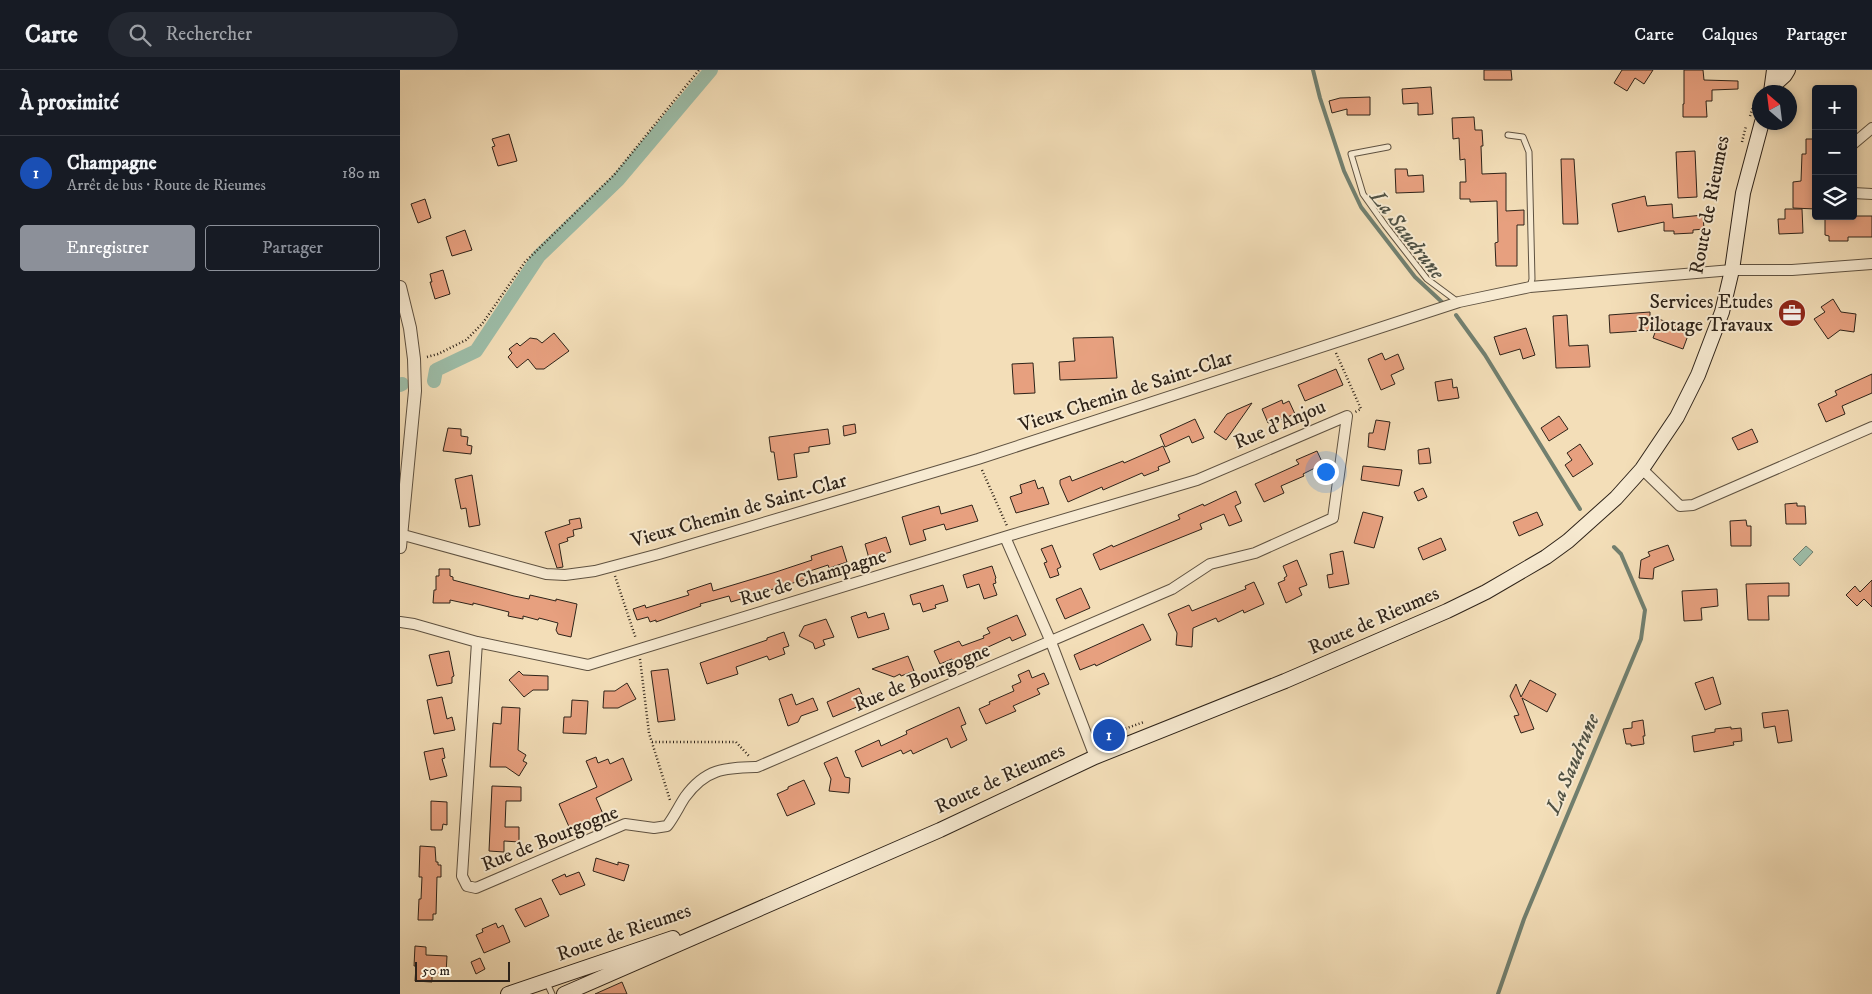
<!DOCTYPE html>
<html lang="fr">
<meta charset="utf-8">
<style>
:root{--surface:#171b24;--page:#242831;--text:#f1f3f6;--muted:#9ea1a6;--line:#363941;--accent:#8c9099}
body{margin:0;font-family:"IM FELL DW Pica",serif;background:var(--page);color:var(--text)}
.controls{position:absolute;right:15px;top:15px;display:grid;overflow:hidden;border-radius:5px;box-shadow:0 2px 8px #0003}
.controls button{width:45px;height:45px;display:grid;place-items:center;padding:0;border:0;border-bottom:1px solid var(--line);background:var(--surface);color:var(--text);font:25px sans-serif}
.compass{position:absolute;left:1352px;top:15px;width:45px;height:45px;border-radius:50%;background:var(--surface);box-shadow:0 2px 8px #0003;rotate:332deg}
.scale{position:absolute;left:15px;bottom:12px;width:95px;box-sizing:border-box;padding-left:5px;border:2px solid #2e2319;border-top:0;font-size:14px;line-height:18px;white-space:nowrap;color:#2e2319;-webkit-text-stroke:4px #f7ead1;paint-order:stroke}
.you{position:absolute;left:925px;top:401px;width:18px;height:18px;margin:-12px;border:4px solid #fff;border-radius:50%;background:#1a73e8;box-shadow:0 0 0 8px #1a73e833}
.badge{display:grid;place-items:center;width:32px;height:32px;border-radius:50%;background:var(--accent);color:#fff;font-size:16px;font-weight:700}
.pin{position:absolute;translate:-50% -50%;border:2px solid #fff;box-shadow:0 1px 5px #0006}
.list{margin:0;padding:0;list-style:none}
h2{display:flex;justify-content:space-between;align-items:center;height:65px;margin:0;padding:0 20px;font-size:21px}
h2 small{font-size:16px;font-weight:400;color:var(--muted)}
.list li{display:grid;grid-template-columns:32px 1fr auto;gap:15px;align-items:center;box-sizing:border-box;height:75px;padding:0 20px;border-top:1px solid var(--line)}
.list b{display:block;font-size:19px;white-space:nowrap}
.list p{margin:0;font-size:16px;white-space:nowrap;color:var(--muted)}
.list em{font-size:16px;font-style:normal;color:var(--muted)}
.actions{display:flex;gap:10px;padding:15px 20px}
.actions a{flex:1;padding:11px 0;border:1px solid var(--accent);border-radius:5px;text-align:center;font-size:18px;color:var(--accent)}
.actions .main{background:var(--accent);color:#fff}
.icon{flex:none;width:28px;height:28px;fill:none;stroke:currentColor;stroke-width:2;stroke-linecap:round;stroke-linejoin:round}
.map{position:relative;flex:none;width:1472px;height:924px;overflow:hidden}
header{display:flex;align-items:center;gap:30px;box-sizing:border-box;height:70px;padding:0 25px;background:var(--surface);border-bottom:1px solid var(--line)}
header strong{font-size:24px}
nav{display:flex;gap:28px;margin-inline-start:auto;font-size:18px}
.search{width:350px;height:45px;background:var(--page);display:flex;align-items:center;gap:12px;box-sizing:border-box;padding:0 18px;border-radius:28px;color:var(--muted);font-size:19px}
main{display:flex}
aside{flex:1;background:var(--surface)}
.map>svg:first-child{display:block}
.water{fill:#9dbda8;stroke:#717f6f}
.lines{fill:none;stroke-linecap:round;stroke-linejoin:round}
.stream{stroke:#717f6f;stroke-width:4}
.canal{stroke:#9dbda8;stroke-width:14}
.building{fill:#e7a07f;stroke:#2e2319}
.service-casing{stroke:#5f5241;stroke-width:7}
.minor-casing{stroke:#5f5241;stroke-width:12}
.tertiary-casing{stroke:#5f5241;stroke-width:14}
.secondary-casing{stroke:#2e2319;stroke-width:16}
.path{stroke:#2e2319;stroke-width:2.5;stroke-dasharray:1 2.5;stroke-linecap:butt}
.service{stroke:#f7ead1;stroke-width:5}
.minor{stroke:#f7ead1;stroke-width:10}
.tertiary{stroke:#f7ead1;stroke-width:12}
.secondary{stroke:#f7ead1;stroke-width:14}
.labels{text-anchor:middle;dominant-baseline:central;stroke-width:4;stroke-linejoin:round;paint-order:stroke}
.street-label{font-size:20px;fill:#2e2319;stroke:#f7ead1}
.poi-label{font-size:20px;fill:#2e2319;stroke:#f7ead1;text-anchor:end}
.water-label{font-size:21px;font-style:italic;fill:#4f5144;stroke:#f7ead1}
</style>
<header>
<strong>Carte</strong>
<div class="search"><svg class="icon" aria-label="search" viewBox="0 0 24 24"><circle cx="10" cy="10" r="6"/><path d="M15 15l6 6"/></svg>Rechercher</div>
<nav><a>Carte</a><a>Calques</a><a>Partager</a></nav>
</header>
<main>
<aside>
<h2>À proximité<small></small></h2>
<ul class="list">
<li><span class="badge" style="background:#1a4fb4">1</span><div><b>Champagne</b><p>Arrêt de bus · Route de Rieumes</p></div><em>180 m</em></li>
</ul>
<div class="actions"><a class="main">Enregistrer</a><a>Partager</a></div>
</aside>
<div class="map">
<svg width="1472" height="924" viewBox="0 0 1472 924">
<rect width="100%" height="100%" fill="#f3deb8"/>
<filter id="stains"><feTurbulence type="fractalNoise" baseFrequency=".004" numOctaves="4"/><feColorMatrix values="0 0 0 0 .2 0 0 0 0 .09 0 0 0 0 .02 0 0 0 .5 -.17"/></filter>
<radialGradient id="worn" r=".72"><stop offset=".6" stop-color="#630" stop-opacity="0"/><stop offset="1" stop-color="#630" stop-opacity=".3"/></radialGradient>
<path class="water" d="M1406 476 1413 482 1400 496 1393 489Z"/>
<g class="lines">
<path class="stream" d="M913 0 920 28 944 101 961 137 1015 207 1043 233
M1056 245 1085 285 1180 439
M1098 924 1124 849 1241 569 1245 540 1221 484 1214 477"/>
<path class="canal" d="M34 311 36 300 76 281 139 186 218 110 311 0
M0 315 2 314"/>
</g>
<path class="building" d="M1084 0H1111L1112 10H1084Z
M1222 0H1253L1244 14 1235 8 1227 21 1214 13Z
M1284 0H1303L1304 10 1338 11V19L1312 20V31H1306L1307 47H1283V34H1284Z
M1031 17 1033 44 1018 45V33L1003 34 1002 19Z
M970 27V45H947V39L932 43 929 31 940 28Z
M1074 47 1075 60H1082L1083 76H1081L1082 104 1106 103V141L1124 140V155H1117V196H1096L1095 173 1098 172 1097 131 1070 132V129H1060V112H1066L1065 89 1060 90 1059 68 1053 69 1052 48Z
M109 64 117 91 98 96 92 77 95 76 92 69Z
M1406 69H1416V139L1393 138V112L1401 111 1402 84H1406Z
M1295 81 1297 127 1278 128 1276 82Z
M1161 89H1174L1178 154H1163Z
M995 99H1007L1008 106 1023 105 1024 122 996 123Z
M1245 126 1247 136 1272 134 1273 148 1303 145 1304 159 1293 160V163L1274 164V161H1264V152L1218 162 1212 134Z
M25 129 31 148 18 153 11 134Z
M1385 139H1402L1403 163 1379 164 1378 149H1385Z
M1425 146H1472V167H1448V171H1429V166L1425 165Z
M65 160 72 180 52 186 46 167Z
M43 200 50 224 35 229 30 212H32L30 204Z
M1433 229 1441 242 1456 244 1454 262 1440 260 1428 269 1414 249 1425 242 1421 237Z
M1250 242V246L1290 260 1283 279 1253 268 1256 260 1210 263 1209 245Z
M1167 245 1169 276 1188 275 1190 297 1156 298 1153 246Z
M1126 258 1135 285 1123 289 1120 279 1100 285 1094 267Z
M154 263 169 281 144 299H136L128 289 117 298 108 287 112 283 109 279 117 273 120 276 130 268 137 269 142 273Z
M713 267 717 308 660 310 659 292 675 291 673 268Z
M982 283 985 290 998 284 1004 299 991 305 995 314 981 320 968 289Z
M633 293 635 323 614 324 612 294Z
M936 299 943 315 905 331 898 315Z
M1472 304V323L1442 336 1445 344 1426 352 1418 334 1437 325 1435 321Z
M1052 309 1053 318 1057 317 1059 328 1038 331 1035 312Z
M882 330 883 334 889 331 895 344 880 350 879 348 868 353 862 339Z
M852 333 826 370 814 362 827 344Z
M1159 346 1168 359 1149 371 1141 358Z
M795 349 804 368 792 373 789 366 765 377 760 365Z
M976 350 990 352 985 380 968 377 969 363H973Z
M455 354 456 363 444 366 443 356Z
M48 358 61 359V366L68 367 67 375 72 376 71 384 43 381Z
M428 359 430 374 409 377V382L394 384 397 407 378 410 374 382H371L369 367Z
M1352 359 1358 372 1338 380 1332 368Z
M1180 374 1193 394 1173 407 1165 395 1172 390 1167 383Z
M763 376 770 392 758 397 759 400 744 406 742 403 703 420 702 417 668 432 660 414V410L670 406 672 411 723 391 724 393Z
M1029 378 1031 393 1019 394 1018 380Z
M917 381 923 394 903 404 904 406 881 416 884 423 864 432 855 414 899 394 896 390Z
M963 396 1002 400 999 416 961 410Z
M72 405 80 455 69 457 66 438 61 439 55 409Z
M635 410 638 419 643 417 649 434 616 443 610 427 622 423 620 415Z
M1023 418 1027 427 1018 431 1014 422Z
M836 421 841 433 835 436 842 451 829 456 824 444 800 454 802 459 700 500 693 484 712 475 713 477 780 449 778 445 803 434 804 436Z
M1397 433V436H1405L1406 454H1386L1385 434Z
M572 435 578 451 546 460 544 454 523 460 526 470 510 475 502 447 539 436 541 444Z
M963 442 983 447 974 478 954 473Z
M1137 442 1143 455 1119 466 1113 452Z
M180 448 182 458 173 460 174 466 167 468 168 471 159 474 163 497 157 498 145 462 170 454 169 450Z
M1346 450 1347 456H1351V476H1331L1330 451Z
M486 467 491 482 484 484 485 487 470 492 465 474Z
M1041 468 1046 480 1023 490 1018 478Z
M652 475 661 497 657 499 659 505 650 508 644 493 647 492 641 479Z
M1268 475 1274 490 1254 498 1253 509 1239 508 1241 490 1250 486 1248 482Z
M442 476 447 492 429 498 428 495 404 503 406 509 331 532 329 526 300 534 301 536 256 552V550L250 552 248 547 237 550 233 539 245 535 246 538 289 525 287 521 311 513 313 521 376 502 412 490 411 486Z
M943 481 949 514 929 518 927 505 933 504 930 484Z
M897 490 907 515 899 518 902 525 886 533 878 513 885 510 884 508 887 506 883 496Z
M592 496 596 508 595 509 596 513 593 514 597 525 584 529 579 514 567 518 563 505Z
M39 499H50V506L53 507V510L114 526 129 529 130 525 156 531V529L177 534 171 567 158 564 156 560 158 553 139 548 138 550 123 546V549L108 546 109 542 73 533V535L50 530V533H33L34 520H36V506H39Z
M1472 510V537L1464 529 1457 536 1446 525 1455 516 1460 522Z
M854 512 864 534 844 543 843 540 818 552 816 548 793 558 792 577 776 575 777 563 768 544 789 535 792 541 846 519 845 516Z
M1389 513V526H1368L1369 550H1348L1346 514Z
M543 515 548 531 535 535 536 538 523 542 520 533 513 535 510 525Z
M681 518 690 538 665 549 656 529Z
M1317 519 1318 536 1301 538 1302 550 1284 551 1282 521Z
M466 542 468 548 484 543 489 559 458 568 451 547Z
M617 545 626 565 612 571 610 567 553 593 552 589 540 594 534 581 559 571 562 576 584 568 583 566 590 563 587 558Z
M426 549 434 567 423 570 425 575 415 579 413 573 399 566 404 556Z
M743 554 751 570 696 596 695 594 680 600 674 585Z
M384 562 389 576 383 578 385 584 369 590 367 586 336 597 338 604 307 614 300 593 367 570V568Z
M49 581 54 606 52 607V613L37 616 29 585Z
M508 586 514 601 501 606 500 604 494 607 472 599Z
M268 599 275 650 258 652 251 601Z
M629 600 632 608 644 603 649 614 637 619 640 624 613 636 616 641 586 654 579 639 590 634 589 632 614 621 612 616 621 612 618 605Z
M119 601 123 605 148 606V620H133L124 627 109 610Z
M1313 607 1321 634 1305 640 1295 613Z
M1130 610 1156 624 1147 642 1122 628 1134 659 1121 663 1114 646 1119 645 1110 626 1116 614 1121 627Z
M227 613 236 629 218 638H203L204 621H215Z
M459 618 466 633 433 647 427 632Z
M392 624 396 635 413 628 418 640 401 646 398 652 388 656 379 629Z
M42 627 47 649 52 647 55 660 34 664 27 630Z
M172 630 188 631 186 664 163 663 164 647H171Z
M102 637 120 638 118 680 126 685 123 691 127 693 119 706 106 697H90L93 653 101 654Z
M559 637 566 654 561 656 567 670 551 678 547 668 513 684 511 680 503 684 501 680 462 697 455 681 479 670 481 676 507 664 506 661Z
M1388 640 1392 671 1378 673 1375 656 1364 658 1362 643Z
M1243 650 1245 666H1243L1244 674 1231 676V674H1226L1223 659 1232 658V652Z
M1331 657V659L1341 658 1342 671 1333 672 1334 675 1294 682 1292 666 1315 662V659Z
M43 678 45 688 42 689 47 706 30 710 24 682Z
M196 687 198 693 208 689 210 694 223 688 232 710 196 728 203 744 170 759 159 734 197 717 186 691Z
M437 687 445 707 450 708 449 723 429 721 431 709 424 693Z
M404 710 415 734 387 746 377 724 388 719V717Z
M92 716 121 717V731H106L105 757H119V772L104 771V782L89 781Z
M31 731 47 732V755L43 754 42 760H31Z
M20 776 35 777 36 792H38V795H41V807H37L36 844H33V850H18L19 829H21L22 807H19Z
M196 788 218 795V792L229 795 224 811 193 801Z
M179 802 185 815 160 825 152 810 165 804 166 807Z
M141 828 149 846 125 857 115 839Z
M96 853 98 858 103 855 110 872 84 883 76 865 83 862 82 859Z
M15 876 26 877V885L47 886 46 904 32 903V912L15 911 16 896H14Z
M80 888 85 899 76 904 71 892Z
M222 912 227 924H195Z"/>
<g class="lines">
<defs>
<path id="service" d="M1108 65 1123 67 1129 82 1132 209 1130 217
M988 77 951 84 963 124 985 155 1027 209 1058 232
M147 913 152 924"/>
<path id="minor" d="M1453 74 1472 58
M1453 123 1472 124
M1242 399 1280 436 1293 435 1472 357
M1 466H7L146 504 165 505 195 501 259 484 578 389 1059 232 1130 217 1332 200H1392L1472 194
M605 467 651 572 695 687
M0 552 14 554 77 572 188 595 611 465 797 410 947 346 933 448 855 483 810 494 772 519 357 697C325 698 306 698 285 727 279 736 274 747 267 756L254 758 225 754 76 818 67 816 62 806 77 572"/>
<path id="tertiary" d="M0 217 10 258 14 289 15 321 0 477"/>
<path id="secondary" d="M1374 15 1385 5 1388 0
M1371 22 1374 0
M108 924 273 868
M164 924 540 760 695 687 885 611 1047 541 1086 522 1146 487 1168 471 1216 428 1242 399 1277 347 1298 305 1322 242 1332 200 1343 123 1362 52"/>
</defs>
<use href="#service" class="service-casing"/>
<use href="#minor" class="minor-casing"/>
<use href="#tertiary" class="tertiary-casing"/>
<use href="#secondary" class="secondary-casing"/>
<path class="path" d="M1350 46 1358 23
M1342 72 1346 56
M936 283 961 339 955 342
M27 287 38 284 66 270 82 254 125 192 214 105 299 0
M582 400 607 456
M215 506 236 569
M240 589 249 663 270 730
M699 668 744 652
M252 672H336L349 686"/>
<use href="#service" class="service"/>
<use href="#minor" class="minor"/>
<use href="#tertiary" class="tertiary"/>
<use href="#secondary" class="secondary"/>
</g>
<defs>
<symbol id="office-disc" viewBox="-11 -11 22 22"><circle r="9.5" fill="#8f2418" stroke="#f7ead1"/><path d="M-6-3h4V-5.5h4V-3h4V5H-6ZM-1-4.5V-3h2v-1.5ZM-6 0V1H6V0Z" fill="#fff"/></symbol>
</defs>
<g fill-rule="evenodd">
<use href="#office-disc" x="1376" y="227" width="32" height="32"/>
</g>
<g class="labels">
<g class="street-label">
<text transform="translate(1310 135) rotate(-79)">Route de Rieumes</text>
<text transform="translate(726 322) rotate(-18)">Vieux Chemin de Saint-Clar</text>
<text transform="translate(880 355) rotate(-23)">Rue d'Anjou</text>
<text transform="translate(339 441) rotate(-16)">Vieux Chemin de Saint-Clar</text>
<text transform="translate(413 508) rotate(-17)">Rue de Champagne</text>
<text transform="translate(974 551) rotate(-24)">Route de Rieumes</text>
<text transform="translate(522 608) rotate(-23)">Rue de Bourgogne</text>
<text transform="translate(600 709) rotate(-25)">Route de Rieumes</text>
<text transform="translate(150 769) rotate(-22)">Rue de Bourgogne</text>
<text transform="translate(224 863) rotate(-19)">Route de Rieumes</text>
</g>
<g class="poi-label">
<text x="1373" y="232">Services Etudes<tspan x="1373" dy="23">Pilotage Travaux</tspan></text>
</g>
<g class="water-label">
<text transform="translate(1007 165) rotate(52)">La Saudrune</text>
<text transform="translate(1173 694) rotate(-67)">La Saudrune</text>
</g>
</g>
<rect width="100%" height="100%" filter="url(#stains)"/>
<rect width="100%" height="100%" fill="url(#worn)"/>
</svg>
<div class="controls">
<button>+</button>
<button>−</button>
<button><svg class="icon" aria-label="layers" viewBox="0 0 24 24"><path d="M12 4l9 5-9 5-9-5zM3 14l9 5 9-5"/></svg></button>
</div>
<svg class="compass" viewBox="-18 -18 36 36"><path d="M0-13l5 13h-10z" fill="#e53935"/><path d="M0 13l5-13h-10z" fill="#9ea1a6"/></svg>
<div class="scale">50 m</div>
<div class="you"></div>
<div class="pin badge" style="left:709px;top:665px;background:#1a4fb4">1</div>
</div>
</main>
